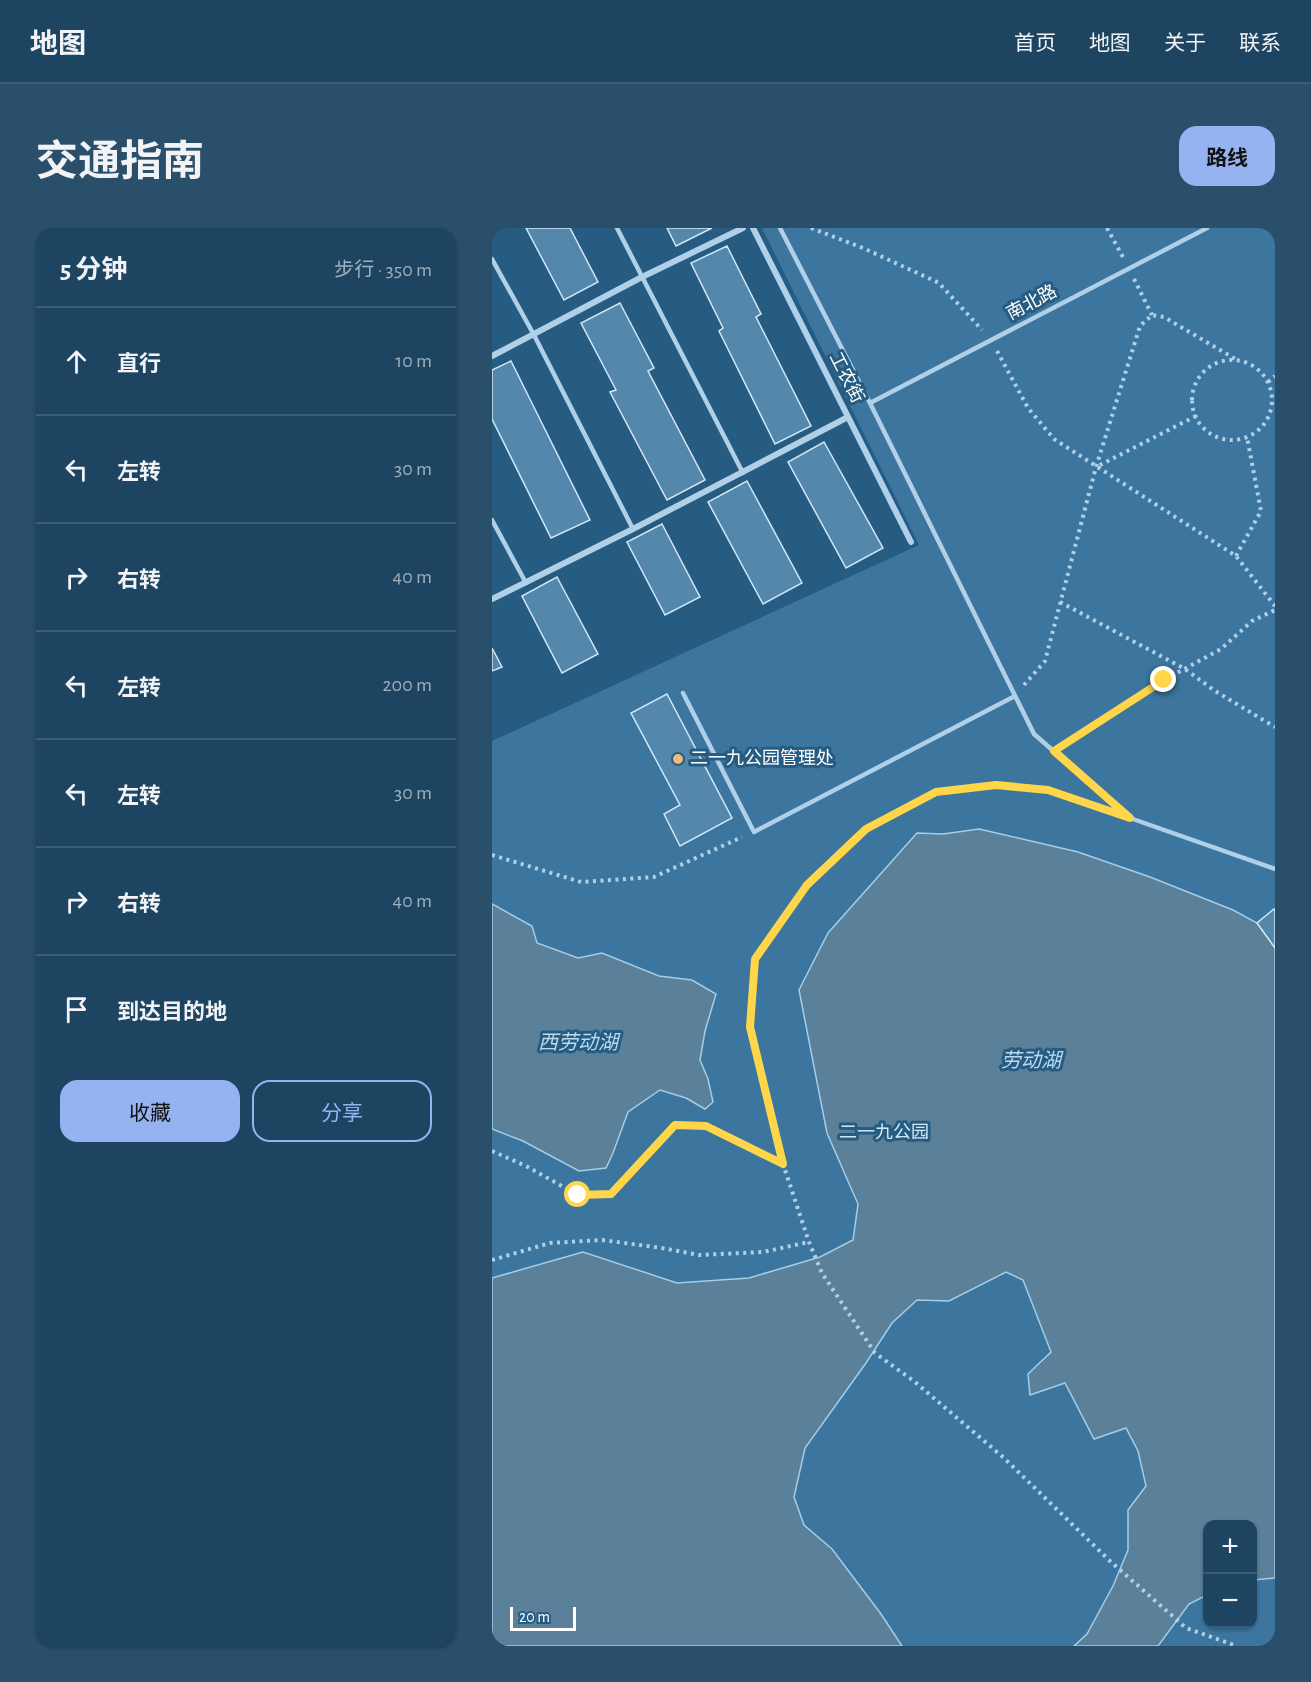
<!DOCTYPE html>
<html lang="zh">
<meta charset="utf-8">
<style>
:root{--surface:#1d4562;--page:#2a4f6b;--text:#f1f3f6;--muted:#a0b1be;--line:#3b5d77;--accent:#95b2f1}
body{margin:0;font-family:"Alegreya Sans","Noto Sans SC",sans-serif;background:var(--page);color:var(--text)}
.controls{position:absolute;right:18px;bottom:18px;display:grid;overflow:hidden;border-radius:12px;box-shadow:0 2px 4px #0004}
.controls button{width:54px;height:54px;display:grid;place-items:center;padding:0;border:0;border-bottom:2px solid var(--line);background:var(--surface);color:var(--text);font:30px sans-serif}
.scale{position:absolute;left:18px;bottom:15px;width:66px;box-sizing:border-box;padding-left:6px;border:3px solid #fff;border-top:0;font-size:16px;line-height:21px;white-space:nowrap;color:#fff;-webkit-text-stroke:4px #275c82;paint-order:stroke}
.stop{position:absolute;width:18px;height:18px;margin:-14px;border:4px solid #ffd54a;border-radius:50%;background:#fff}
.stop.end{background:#ffd54a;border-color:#fff;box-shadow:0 2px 6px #0008}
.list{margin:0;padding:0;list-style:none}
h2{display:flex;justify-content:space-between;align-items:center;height:78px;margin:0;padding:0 24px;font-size:26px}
h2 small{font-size:20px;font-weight:400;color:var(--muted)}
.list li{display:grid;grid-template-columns:39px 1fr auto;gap:18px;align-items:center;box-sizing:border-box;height:108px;padding:0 24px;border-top:2px solid var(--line)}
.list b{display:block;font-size:22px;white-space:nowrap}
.list em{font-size:20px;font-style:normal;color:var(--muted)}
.actions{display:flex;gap:12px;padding:18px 24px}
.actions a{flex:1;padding:14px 0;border:2px solid var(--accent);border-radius:18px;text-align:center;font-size:21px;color:var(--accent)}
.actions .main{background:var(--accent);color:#111}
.icon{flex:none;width:33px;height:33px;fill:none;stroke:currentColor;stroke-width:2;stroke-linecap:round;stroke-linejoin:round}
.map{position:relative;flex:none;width:783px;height:1418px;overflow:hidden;border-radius:18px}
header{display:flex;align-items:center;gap:36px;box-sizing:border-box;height:84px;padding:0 30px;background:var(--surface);border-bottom:2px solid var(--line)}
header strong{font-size:28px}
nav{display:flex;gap:33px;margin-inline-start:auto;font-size:21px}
.intro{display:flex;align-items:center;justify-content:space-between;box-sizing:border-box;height:144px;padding:0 36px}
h1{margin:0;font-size:42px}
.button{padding:15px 27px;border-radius:18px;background:var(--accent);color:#111;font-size:21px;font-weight:700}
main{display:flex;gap:36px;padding:0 36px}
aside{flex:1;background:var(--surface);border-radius:18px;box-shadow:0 2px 4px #0004}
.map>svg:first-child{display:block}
.green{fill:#3c769f;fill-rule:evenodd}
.water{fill:#5b8099;stroke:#a4cde7;stroke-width:1.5}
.building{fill:#5487ac;stroke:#d2e7f5;stroke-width:1.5}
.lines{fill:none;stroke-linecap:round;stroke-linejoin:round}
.path{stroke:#afd0e6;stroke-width:4;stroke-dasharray:3 4.5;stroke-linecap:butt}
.lane{stroke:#afd0e6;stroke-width:4.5}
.street{stroke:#afd0e6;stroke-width:6}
.route{stroke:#ffd54a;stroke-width:8}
.poi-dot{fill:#efba75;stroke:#275c82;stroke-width:2}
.labels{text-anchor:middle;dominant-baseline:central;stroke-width:6;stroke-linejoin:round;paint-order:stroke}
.street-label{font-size:18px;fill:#fff;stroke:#275c82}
.poi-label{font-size:18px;fill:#fff;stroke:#275c82;text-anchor:start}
.park-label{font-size:18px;fill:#d2e7f5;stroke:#275c82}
.water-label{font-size:20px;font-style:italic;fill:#bbdaee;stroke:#275c82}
</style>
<header>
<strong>地图</strong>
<nav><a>首页</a><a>地图</a><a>关于</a><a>联系</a></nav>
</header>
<div class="intro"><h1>交通指南</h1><a class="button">路线</a></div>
<main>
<aside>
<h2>5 分钟<small>步行 · 350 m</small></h2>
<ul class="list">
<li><svg class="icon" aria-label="ahead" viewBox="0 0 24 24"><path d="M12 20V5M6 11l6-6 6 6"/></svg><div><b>直行</b></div><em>10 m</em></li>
<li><svg class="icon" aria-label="left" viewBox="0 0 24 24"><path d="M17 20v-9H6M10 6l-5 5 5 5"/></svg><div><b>左转</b></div><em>30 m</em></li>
<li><svg class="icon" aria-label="right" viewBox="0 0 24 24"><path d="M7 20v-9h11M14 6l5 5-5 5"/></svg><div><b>右转</b></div><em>40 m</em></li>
<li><svg class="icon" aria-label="left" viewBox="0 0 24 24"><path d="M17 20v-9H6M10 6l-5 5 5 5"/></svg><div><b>左转</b></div><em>200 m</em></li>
<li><svg class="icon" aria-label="left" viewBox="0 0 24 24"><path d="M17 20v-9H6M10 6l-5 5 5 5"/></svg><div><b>左转</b></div><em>30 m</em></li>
<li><svg class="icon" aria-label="right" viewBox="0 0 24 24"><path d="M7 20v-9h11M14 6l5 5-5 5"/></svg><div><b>右转</b></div><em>40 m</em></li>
<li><svg class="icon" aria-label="arrive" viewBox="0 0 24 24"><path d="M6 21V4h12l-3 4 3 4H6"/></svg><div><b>到达目的地</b></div></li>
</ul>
<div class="actions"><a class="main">收藏</a><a>分享</a></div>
</aside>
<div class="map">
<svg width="783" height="1418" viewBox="0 0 783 1418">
<rect width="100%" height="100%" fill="#275c82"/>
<path class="green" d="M270 0H783V1418H0V513L427 317ZM716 1296H760V1396H716Z"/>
<path class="water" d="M487 601 586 624 658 649 741 682 765 695 783 720V1350L761 1352 760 1296H716L715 1367 697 1376 666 1418H582L595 1406 621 1358 636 1322V1282L654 1258 646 1223 634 1200 602 1211 573 1155 538 1167 536 1146 559 1124 531 1052 514 1044 457 1073 425 1072 400 1095 374 1135 313 1220 302 1269 312 1297 340 1321 389 1386 410 1418H0V1050L91 1024 185 1055 257 1050 328 1029 361 1012 366 976 335 905 307 762 336 705 425 605 451 606Z
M0 676 40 698 45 715 86 730 110 725 167 748 200 752 224 766 213 803 208 832 216 851 221 874 213 881 194 870 168 862 136 884 121 925 114 940 87 943 31 913 0 901Z"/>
<path class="building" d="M34 0H78L106 54 72 72Z
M175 0H220L184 18Z
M235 18 269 86 264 89 319 198 283 216 227 103 231 100 199 35Z
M128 75 162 140 156 143 213 252 175 272 118 164 124 162 89 95Z
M19 133 98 292 59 310 0 191V142Z
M332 214 391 320 354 340 296 234Z
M255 253 310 355 271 376 216 274Z
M170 296 208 369 173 387 135 314Z
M65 349 106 426 70 445 30 368Z
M0 420 10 439 0 443Z
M175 466 240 590 188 618 172 586 188 577 139 485Z
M782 681 783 683V720L765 695Z"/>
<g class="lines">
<path class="path" d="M319 0 371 20 447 55 490 102
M615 0 632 31
M642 51 660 87
M505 123 536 180 562 211 744 328 783 378
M700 172a40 40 0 1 1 80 0a40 40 0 1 1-80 0Z
M776 154 783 148
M704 188 604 239 648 98 660 87 672 89 745 132
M744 328 769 283 755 209
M568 374 693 441 723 463 783 499
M532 457 553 433 604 239
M572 517 672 452 729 421 760 393 783 382
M604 578 556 562 504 557 444 564 374 601 315 657 263 731 258 799 291 936 317 1014 330 1045 383 1125 423 1154 512 1230 619 1334 694 1400 745 1418
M0 627 89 654 162 649 250 609
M0 923 34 938 86 967 119 966 183 897 214 898 291 936
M0 1032 58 1015 110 1012 170 1020 207 1027 271 1024 317 1014"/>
<path class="lane" d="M125 0 251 245
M288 0 378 175 542 506 638 590 783 641
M0 31 42 107 141 301
M378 175 715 0
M0 292 34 355
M191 465 262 604 523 468"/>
<path class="street" d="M261 0 419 314
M0 128 150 49 251 0
M0 371 141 301 356 189"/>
</g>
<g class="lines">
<path class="route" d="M86 967 119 966 183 897 214 898 291 936 258 799 263 731 315 657 374 601 444 564 504 557 556 562 638 590 562 523 672 452"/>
</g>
<circle class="poi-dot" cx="186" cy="531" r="6"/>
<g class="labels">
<g class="street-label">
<text transform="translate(540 75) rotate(-28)">南北路</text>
<text transform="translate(354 150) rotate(63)">工农街</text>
</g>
<g class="poi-label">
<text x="198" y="531">二一九公园管理处</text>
</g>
<g class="park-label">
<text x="392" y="905">二一九公园</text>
</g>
<g class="water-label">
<text x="86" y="815">西劳动湖</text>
<text x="539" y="833">劳动湖</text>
</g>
</g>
</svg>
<div class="controls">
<button>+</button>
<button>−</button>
</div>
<div class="scale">20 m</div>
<div class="stop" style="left:86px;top:967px"></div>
<div class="stop end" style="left:672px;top:452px"></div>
</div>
</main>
